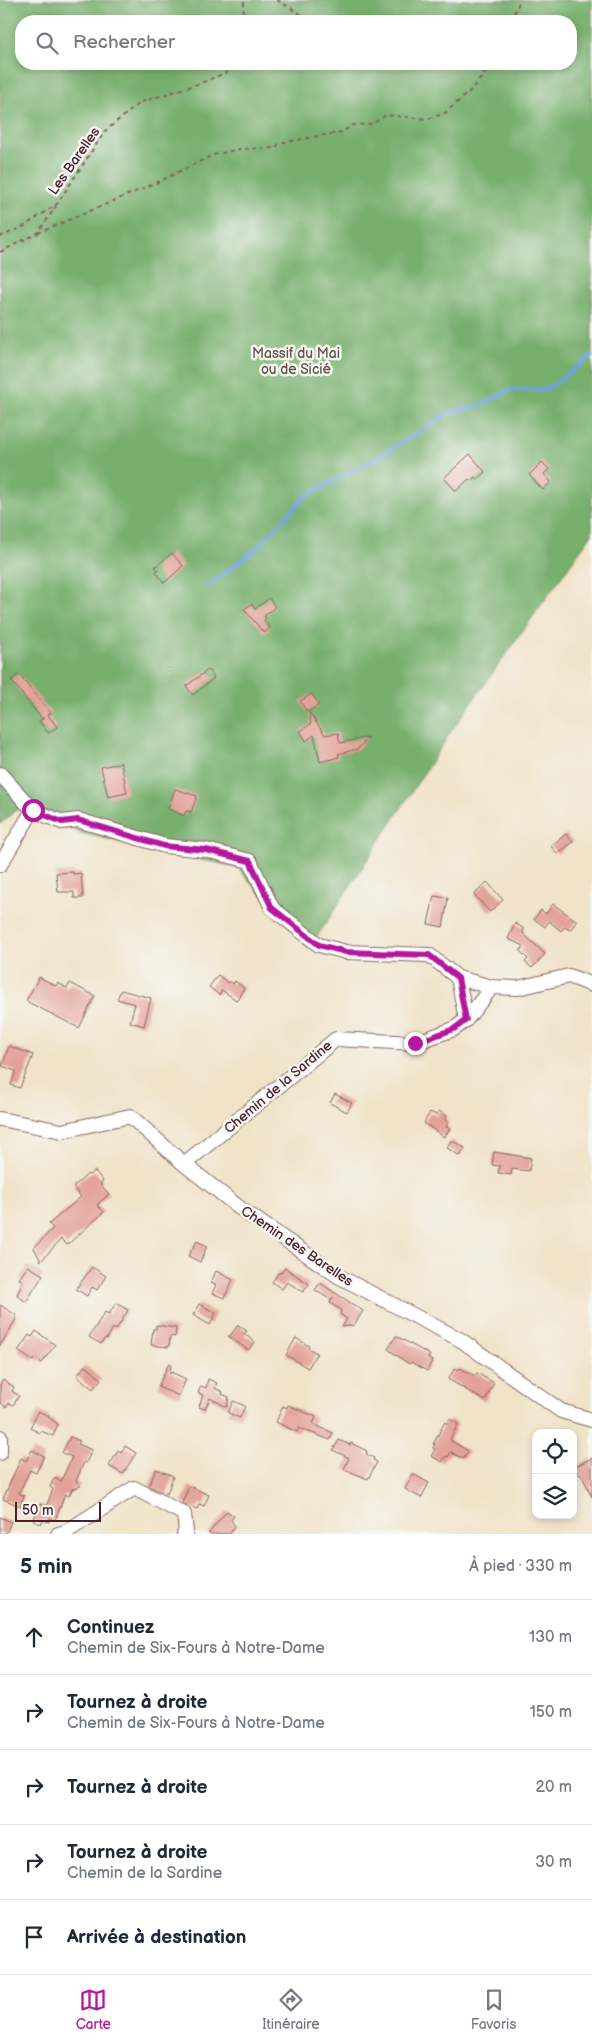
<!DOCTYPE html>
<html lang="fr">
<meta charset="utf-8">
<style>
:root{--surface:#fff;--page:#f2f2f3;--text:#1f2937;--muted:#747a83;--line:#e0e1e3;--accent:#b5179e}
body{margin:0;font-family:"Balsamiq Sans",sans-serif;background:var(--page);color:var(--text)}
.controls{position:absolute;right:15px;bottom:15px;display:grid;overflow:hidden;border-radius:10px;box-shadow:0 2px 8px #0003}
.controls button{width:45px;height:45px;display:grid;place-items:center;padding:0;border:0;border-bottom:1px solid var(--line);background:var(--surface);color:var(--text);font:25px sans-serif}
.scale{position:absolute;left:15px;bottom:12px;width:86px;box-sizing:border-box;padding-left:5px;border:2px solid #4a1f2b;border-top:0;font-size:14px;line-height:18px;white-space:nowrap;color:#4a1f2b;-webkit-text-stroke:4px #f6f6f2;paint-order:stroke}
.stop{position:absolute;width:15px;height:15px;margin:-11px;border:4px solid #b5179e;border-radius:50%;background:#fff}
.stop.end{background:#b5179e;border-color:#fff;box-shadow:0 1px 5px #0008}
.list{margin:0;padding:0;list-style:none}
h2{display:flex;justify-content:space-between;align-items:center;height:65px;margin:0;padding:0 20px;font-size:21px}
h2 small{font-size:16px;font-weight:400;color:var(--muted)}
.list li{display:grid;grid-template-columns:32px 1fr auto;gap:15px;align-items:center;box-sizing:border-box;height:75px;padding:0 20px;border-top:1px solid var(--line)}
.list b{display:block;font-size:19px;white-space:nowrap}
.list p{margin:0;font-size:16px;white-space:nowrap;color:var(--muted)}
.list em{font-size:16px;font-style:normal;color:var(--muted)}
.icon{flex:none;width:28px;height:28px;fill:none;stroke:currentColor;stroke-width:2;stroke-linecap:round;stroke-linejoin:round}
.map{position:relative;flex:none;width:592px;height:1534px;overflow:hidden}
.search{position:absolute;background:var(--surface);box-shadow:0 2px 8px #0003;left:15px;right:15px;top:15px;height:55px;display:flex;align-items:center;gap:12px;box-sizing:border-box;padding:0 18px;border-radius:20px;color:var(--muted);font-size:19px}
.sheet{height:440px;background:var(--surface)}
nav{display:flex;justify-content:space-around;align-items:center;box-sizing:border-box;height:70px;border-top:1px solid var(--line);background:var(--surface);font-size:14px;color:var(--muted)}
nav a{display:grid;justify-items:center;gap:2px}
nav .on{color:var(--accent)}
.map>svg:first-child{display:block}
.forest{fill:#77af6d;stroke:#60674c;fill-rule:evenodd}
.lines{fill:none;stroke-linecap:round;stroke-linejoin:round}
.stream{stroke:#71a1db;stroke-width:4}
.building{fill:#e3a297}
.minor-casing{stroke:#846462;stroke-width:16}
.path{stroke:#846462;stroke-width:2;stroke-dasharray:4 4;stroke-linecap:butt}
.minor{stroke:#fff;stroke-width:14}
.route{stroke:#b5179e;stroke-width:6}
.labels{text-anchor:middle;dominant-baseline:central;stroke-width:5;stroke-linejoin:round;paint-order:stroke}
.street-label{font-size:14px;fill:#4a1f2b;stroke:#f6f6f2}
.park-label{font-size:14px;fill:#605344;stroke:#f6f6f2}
</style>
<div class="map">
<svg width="592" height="1534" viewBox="0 0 592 1534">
<rect width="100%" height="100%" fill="#f6f6f2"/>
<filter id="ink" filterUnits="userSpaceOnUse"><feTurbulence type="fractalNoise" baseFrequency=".02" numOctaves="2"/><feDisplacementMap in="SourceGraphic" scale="10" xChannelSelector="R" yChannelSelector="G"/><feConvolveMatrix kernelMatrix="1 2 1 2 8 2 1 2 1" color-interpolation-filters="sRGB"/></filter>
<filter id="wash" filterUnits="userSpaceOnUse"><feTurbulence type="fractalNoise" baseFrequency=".0096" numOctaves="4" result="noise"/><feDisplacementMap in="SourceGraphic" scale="20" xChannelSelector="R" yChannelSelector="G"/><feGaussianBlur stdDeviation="1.12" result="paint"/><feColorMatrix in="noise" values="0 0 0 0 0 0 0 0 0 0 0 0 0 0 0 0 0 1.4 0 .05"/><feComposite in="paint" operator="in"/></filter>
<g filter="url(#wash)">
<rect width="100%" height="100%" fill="#f0e3c8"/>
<path class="forest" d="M0 0H592V534L452 730 309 949 238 868 84 834 17 809 0 824ZM21 21H571V64H21Z"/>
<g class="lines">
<path class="stream" d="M207 586 256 549 306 496 385 453 451 412 477 407 510 390 547 389 592 356"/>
</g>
<g id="blocks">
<path class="building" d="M470 454 485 472 477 479 475 477 471 481 469 479 456 491 444 478Z
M542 462 549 469 544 474 551 482 543 490 529 475Z
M172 553 183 566 164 583 156 572 158 570 155 567Z
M269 598 275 607 264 616 266 618 264 620 270 628 264 633 244 609 252 604 255 609Z
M208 670 214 678 193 695 186 686Z
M19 674 51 713 48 715 57 727 48 733 39 721 44 718 42 719 11 680Z
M312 694 319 705 307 712 300 701Z
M309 712 325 735 338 733 340 743 368 737 358 749 338 754 339 757 320 762 314 735 306 741 300 731 311 724Z
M121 763 127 793 108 797 101 767Z
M175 789 197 796 191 812 186 811 184 816 168 809Z
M566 834 573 842 557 854 551 846Z
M73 872V874L81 873 83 898H74V892H58L56 873Z
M487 882 503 900 490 912 474 895Z
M434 896 448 898 443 927 428 924Z
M553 904 577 921 570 930 564 927 561 931 549 921 545 927 534 919 541 910 546 914Z
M515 923 524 929 523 933 545 954 532 968 525 962 528 959 520 951 524 946 508 939Z
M218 975 228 983 230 981 233 984 235 981 244 988 238 998 236 1000 222 990 219 995 209 987Z
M39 977 56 986 58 983 67 988 70 983 95 996 79 1028 26 1001Z
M121 990 151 998 144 1026 130 1022 135 1004 117 999Z
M9 1046 33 1055 20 1088 11 1085 16 1071 2 1066Z
M335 1094 352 1103 347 1112 330 1103Z
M439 1111 447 1116 445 1120 449 1122 446 1127 450 1129 444 1137 424 1123 430 1112 436 1115Z
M451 1140 465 1148 460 1156 447 1148Z
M494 1152 531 1158 529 1171 512 1169 511 1175 498 1173 500 1166 492 1165Z
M95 1171 103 1181 100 1184 109 1194 97 1205 104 1212 67 1245 61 1239 41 1261 34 1248 53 1228 49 1224 81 1197 73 1187 88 1174 89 1175Z
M197 1241 207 1246 200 1262 188 1256Z
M28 1266 43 1275 26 1302 17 1295 23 1281 19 1279Z
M92 1267 106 1276 97 1290 92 1287 87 1296 76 1289Z
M285 1268 309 1284 303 1292 287 1282 282 1289 272 1282 279 1272 281 1273Z
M216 1271 233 1280 224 1298 212 1293 216 1285 211 1283Z
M320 1283 363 1311 354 1325 342 1327 347 1319 340 1314 341 1310 330 1303 333 1297 331 1300 315 1290Z
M116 1303 128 1310 116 1330 113 1328 107 1339 105 1338 101 1344 89 1337 105 1312 109 1314Z
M199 1304 216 1313 210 1325 193 1315Z
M0 1305 16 1315V1319L0 1346Z
M156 1325 176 1328 175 1337 170 1336 169 1347 151 1345 153 1329H156Z
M238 1325 247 1331 244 1334 255 1342 248 1350 228 1336H230Z
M36 1331 55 1345 42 1363 35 1358 33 1361 18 1351 29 1335 32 1337Z
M396 1336 430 1355 428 1358 432 1361 427 1371 411 1362 409 1364 388 1349Z
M296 1338 309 1346 308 1348 317 1353 308 1368 286 1355Z
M169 1363 171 1364 170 1374 171 1372 186 1379 179 1396 158 1387Z
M85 1365 101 1379 93 1389 77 1376Z
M455 1368 458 1370 460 1368 475 1376 477 1373 494 1383 485 1401 448 1379Z
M208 1379 217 1383 215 1388 223 1392 222 1394 229 1397 227 1407 210 1398 205 1409 199 1407 203 1395 198 1393 201 1386 206 1388Z
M3 1380 14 1387 12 1391 19 1396 13 1405 9 1403 6 1407 0 1402V1385Z
M233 1401 245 1406 240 1418 228 1413Z
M288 1405 316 1417 313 1424 333 1433 330 1440 299 1428 297 1432 276 1422 283 1406 287 1408Z
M38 1411 49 1416 48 1417 58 1424 53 1436 41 1431 40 1433 30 1428Z
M450 1419 458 1424 450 1440 468 1451 464 1458H461L451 1452 448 1457 446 1456 442 1462 431 1456 435 1450 433 1448 435 1444H433L445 1422 447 1424Z
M70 1437 80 1441 78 1444 92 1450 86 1463 84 1462 76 1481 81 1486 72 1489 69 1496 65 1494 55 1520 50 1518 49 1522 43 1520 41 1524 33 1521 40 1504 46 1507 53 1489 50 1487 54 1478 61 1481 72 1457 62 1453Z
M339 1440 350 1445 351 1443 367 1451 366 1454 374 1458 373 1460 377 1462 368 1479 344 1469 349 1458 333 1450Z
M125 1446 136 1453 123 1474 109 1466 118 1451 121 1453Z
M32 1450 44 1456 36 1473 30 1470 19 1493 24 1496 20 1506 3 1499 21 1458 26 1461Z
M592 1458V1497L581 1474 579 1475 574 1467Z
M156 1469 173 1476 167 1494 149 1486Z
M413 1474 429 1483 421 1498 405 1489Z
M189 1486 209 1495 204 1506 199 1504 197 1509 182 1503Z
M227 1511 234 1516 231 1520 235 1526 229 1534H208Z
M0 1517 11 1522 6 1534H0Z"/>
</g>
</g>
<g filter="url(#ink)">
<use href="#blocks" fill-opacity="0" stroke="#846462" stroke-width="1"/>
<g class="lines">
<defs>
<path id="minor" d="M0 774 33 810 62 822 78 820 165 846 206 850 250 861 272 908 319 945 346 952 429 955 458 978
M0 865 33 810
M492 987 518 988 569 976 592 985
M0 1119 62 1131 130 1116 184 1164 241 1209 338 1276 461 1340 561 1411 592 1420
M184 1164 336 1039 415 1043 454 1029 466 1020 492 987 458 978 466 1020
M0 1437V1453
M58 1534 66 1532 134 1488 184 1514 186 1532 184 1534"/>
</defs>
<use href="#minor" class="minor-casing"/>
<path class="path" d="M277 0 312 21
M243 21 244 0
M511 21 520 0
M38 233 156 183 213 155 239 149 275 148 280 143 342 132 353 125 372 124 386 115 428 119 445 113 469 92 487 71 491 64
M0 237 23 227 57 204 105 131 141 102 201 83 247 64
M0 252 38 233 56 206"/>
<use href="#minor" class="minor"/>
</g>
</g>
<g class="lines" filter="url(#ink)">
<path class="route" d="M33 810 62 822 78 820 164 846 206 850 250 861 272 908 319 945 346 952 429 955 458 978 466 1020 454 1029 415 1043"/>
</g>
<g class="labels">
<g class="street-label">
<text transform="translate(74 161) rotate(-55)">Les Barelles</text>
<text transform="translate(278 1087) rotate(-40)">Chemin de la Sardine</text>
<text transform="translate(297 1246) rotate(34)">Chemin des Barelles</text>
</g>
<g class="park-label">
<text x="296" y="353">Massif du Mai<tspan x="296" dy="16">ou de Sicié</tspan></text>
</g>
</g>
</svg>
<div class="controls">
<button><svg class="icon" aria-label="locate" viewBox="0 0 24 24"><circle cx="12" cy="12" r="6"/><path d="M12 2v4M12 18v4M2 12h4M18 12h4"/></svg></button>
<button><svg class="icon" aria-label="layers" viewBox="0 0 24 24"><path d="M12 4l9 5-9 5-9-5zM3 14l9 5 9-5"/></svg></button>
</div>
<div class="scale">50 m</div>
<div class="stop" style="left:33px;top:810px"></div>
<div class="stop end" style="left:415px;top:1043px"></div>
<div class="search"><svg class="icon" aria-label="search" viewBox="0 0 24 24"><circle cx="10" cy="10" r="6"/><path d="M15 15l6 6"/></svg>Rechercher</div>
</div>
<section class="sheet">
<h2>5 min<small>À pied · 330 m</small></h2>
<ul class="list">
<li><svg class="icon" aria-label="ahead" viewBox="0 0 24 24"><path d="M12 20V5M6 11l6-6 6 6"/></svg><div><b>Continuez</b><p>Chemin de Six-Fours à Notre-Dame</p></div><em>130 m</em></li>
<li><svg class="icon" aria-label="right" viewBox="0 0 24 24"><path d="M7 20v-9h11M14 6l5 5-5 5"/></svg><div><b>Tournez à droite</b><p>Chemin de Six-Fours à Notre-Dame</p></div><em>150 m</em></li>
<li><svg class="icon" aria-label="right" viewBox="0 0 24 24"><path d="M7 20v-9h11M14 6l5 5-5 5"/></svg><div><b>Tournez à droite</b></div><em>20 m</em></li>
<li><svg class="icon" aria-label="right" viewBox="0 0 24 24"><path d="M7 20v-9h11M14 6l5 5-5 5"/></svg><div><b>Tournez à droite</b><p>Chemin de la Sardine</p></div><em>30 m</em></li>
<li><svg class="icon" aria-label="arrive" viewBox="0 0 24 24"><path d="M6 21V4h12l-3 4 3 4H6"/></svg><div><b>Arrivée à destination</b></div></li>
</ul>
</section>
<nav>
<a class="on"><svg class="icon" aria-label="map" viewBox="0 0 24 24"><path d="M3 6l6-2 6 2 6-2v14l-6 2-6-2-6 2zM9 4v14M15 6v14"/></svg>Carte</a>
<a><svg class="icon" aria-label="directions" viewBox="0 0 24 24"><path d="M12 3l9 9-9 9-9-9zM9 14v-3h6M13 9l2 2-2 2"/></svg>Itinéraire</a>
<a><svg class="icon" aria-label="saved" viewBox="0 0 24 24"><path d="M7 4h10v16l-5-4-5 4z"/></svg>Favoris</a>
</nav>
